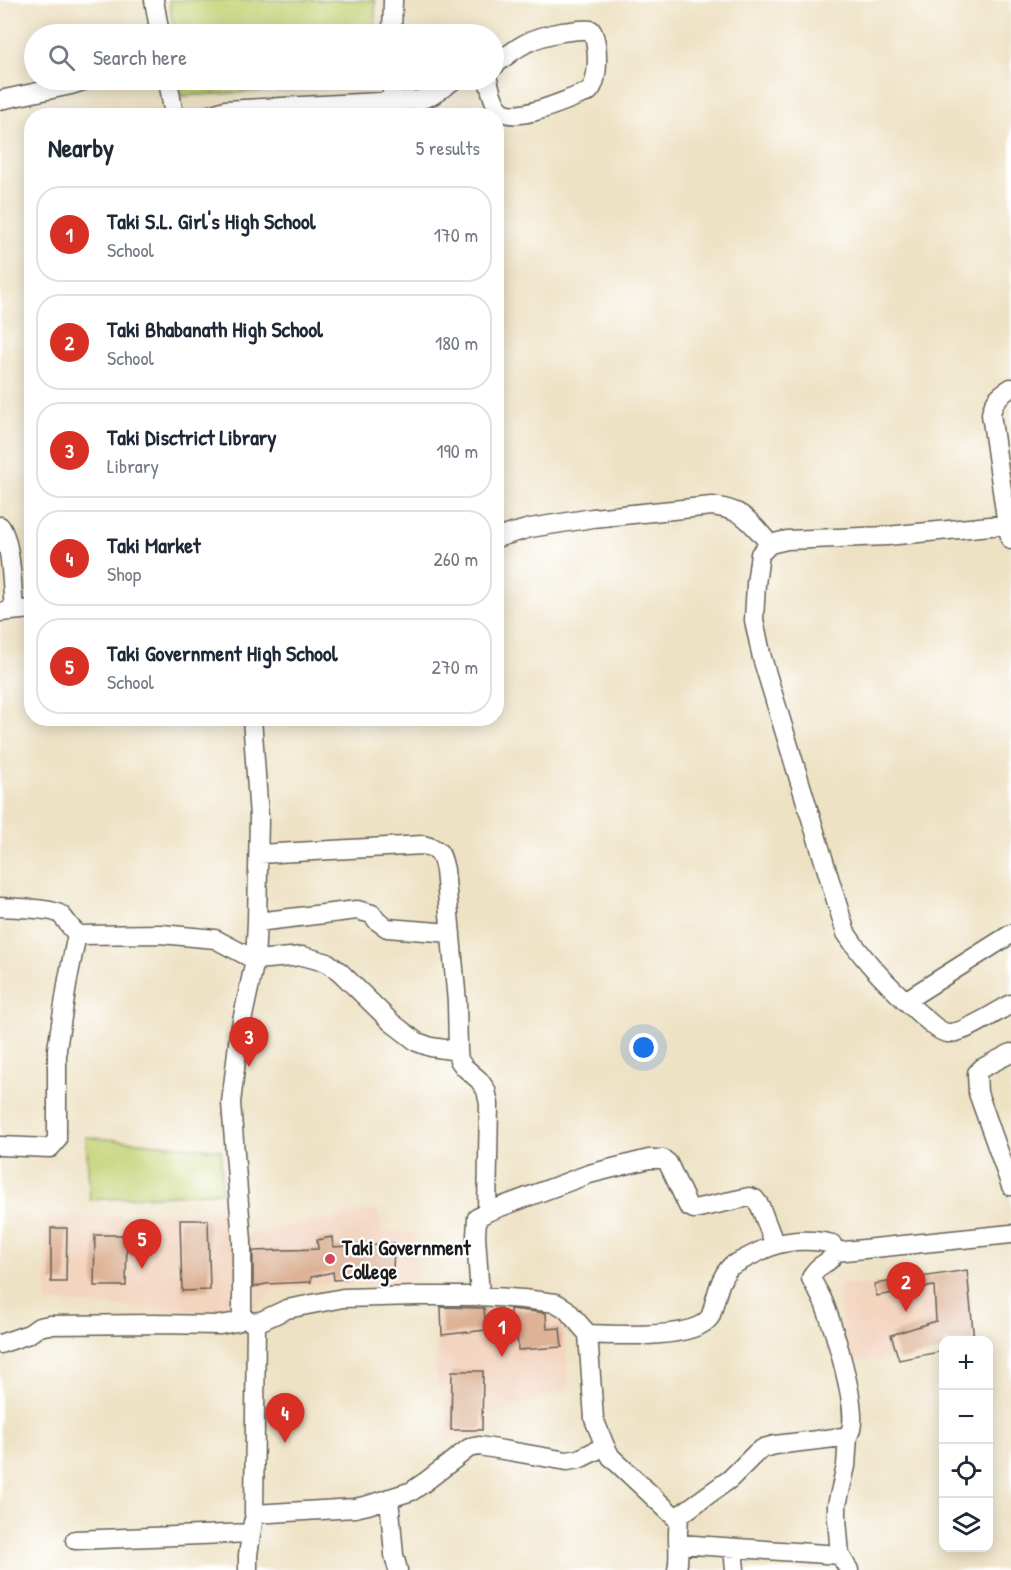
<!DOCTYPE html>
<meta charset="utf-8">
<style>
:root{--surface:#fff;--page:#f6f6f7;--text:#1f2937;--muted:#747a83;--line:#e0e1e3;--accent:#d93025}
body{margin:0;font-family:"Patrick Hand",sans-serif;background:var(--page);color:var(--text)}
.controls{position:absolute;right:18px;bottom:18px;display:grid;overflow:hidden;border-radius:12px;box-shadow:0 3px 15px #0003}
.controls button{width:54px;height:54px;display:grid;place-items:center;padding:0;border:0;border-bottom:2px solid var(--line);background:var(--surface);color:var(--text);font:30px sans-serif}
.you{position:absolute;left:644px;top:1048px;width:21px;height:21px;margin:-15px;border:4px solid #fff;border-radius:50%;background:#1a73e8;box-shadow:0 0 0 9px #1a73e833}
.badge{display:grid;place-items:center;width:39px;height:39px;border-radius:50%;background:var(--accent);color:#fff;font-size:20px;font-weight:700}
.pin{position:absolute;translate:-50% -50px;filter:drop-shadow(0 2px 3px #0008)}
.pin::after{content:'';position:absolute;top:32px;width:21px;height:18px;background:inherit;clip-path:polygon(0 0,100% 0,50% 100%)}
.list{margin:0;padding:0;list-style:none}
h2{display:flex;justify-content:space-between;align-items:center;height:78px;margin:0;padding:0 24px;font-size:26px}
h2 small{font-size:20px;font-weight:400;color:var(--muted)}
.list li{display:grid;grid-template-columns:39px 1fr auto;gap:18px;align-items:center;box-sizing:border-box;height:96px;margin:0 12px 12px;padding:0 12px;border:2px solid var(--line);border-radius:24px}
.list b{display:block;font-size:22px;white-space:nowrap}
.list p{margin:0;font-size:20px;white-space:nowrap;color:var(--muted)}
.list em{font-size:20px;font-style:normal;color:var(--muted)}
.icon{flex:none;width:33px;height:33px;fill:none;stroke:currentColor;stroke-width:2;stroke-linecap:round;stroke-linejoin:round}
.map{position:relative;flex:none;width:1011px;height:1570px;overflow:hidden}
.search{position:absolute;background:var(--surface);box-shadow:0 3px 15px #0003;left:24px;top:24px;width:480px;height:66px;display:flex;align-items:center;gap:15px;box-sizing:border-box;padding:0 21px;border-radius:33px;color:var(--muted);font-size:22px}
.panel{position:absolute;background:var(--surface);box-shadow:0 3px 15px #0003;left:24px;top:108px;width:480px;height:618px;border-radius:24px}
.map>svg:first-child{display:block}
.built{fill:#f3d4bf}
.green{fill:#c2d376;stroke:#6f7849;stroke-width:1.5}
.building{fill:#ddb296}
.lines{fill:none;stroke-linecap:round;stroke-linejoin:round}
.minor-casing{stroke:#666157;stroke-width:21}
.minor{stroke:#fff;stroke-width:18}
.poi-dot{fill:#d1495b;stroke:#fff;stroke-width:2}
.labels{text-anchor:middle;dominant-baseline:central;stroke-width:4.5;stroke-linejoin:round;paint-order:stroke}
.poi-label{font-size:21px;font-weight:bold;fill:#1c1c1c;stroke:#fff;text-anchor:start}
</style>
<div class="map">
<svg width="1011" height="1570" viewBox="0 0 1011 1570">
<rect width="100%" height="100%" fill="#fff"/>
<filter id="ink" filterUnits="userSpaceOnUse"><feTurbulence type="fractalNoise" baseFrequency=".0167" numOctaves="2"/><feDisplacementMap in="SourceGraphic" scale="12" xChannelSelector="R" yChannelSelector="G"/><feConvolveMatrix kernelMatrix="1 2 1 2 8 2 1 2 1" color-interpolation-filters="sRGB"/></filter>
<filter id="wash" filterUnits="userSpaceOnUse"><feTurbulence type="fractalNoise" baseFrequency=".008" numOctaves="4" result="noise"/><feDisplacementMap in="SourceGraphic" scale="24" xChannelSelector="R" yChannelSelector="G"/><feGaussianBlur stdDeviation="1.35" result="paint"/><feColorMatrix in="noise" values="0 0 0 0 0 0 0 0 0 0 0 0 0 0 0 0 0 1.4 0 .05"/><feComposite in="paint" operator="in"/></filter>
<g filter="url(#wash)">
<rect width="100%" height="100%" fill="#eee2c4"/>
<path class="built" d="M378 1209 381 1231 413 1232 417 1286 333 1283 276 1289 247 1314 244 1235Z
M215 1211 223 1213 236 1236 240 1315 46 1302V1215L85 1217Z
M967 1270 944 1340 943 1351 899 1360 847 1361 837 1284H874Z
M438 1300 550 1304 564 1327 569 1390 489 1414 488 1438H445L447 1387 436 1388Z"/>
<path class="green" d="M169 0H375V34H174Z
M179 80H375V85L181 96Z
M86 1137 221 1150 222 1192 90 1200Z"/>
<g id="blocks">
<path class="building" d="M180 1220H208L210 1290 182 1291Z
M51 1228H67L66 1282H51Z
M95 1235H127L126 1286H94Z
M332 1237 333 1247 394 1243 393 1271 346 1273V1279L334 1280 333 1272 311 1277V1282L266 1284 253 1287V1251L318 1249 317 1240Z
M967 1270 974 1341H944V1351L899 1360 891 1335 936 1321 934 1286 877 1296 874 1284Z
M441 1307 484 1308 486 1330 442 1335Z
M510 1309 546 1313 547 1329 560 1328 562 1347 518 1350 517 1331 511 1332Z
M452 1371H483L482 1430H451Z"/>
</g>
</g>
<g filter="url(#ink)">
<use href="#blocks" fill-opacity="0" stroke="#666157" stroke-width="1.5"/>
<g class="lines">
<defs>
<path id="minor" d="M154 0 160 34
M392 34 393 0
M168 80 174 116
M488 80C491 90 493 106 503 112 519 121 559 103 575 97 579 95 584 94 588 92 600 83 599 41 591 30 581 29 572 31 562 32 532 37 516 47 494 66
M0 100 71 85 86 80
M392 102V80
M207 116 225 110 419 100 433 95 454 80
M1011 388C999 395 994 400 991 414L1007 525 1011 540
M1011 524 887 536 787 540 770 544 760 554 756 584 754 620 762 658 846 933C867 965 893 990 921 1015 929 1021 938 1032 948 1033 964 1034 996 1012 1011 1004
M0 526C12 542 12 590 14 610
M496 538 530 528 593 518 712 506C745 510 749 521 770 544
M0 612 32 609
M259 854 423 845C441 849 441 853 445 870L457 1002 458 1051 459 1060 464 1067 479 1080 486 1090 489 1104 487 1212
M0 907C13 908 53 908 61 915 68 922 72 932 81 935L161 934 215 939 255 960 303 956 328 963 340 972 391 1022 417 1042 431 1047 458 1051
M257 922 357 910 372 914 377 921 387 928 451 933
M905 1001 1011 934
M1011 1053 982 1068 977 1073 978 1093 1011 1186
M0 1146 50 1148 57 1140V1049L68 979 77 934
M835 1252 1011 1234
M480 1296 476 1236 477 1218 487 1212 589 1174 649 1159H663L668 1163 688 1206 694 1209 740 1199 749 1197 755 1199 760 1206 775 1245
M241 1318 251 1322 261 1321 287 1309 343 1298 417 1296H480L523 1299 556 1303 566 1309 588 1334 594 1419 605 1446 611 1457 679 1521
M256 1322 254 1514 355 1508 368 1505 412 1491 425 1482 469 1448 479 1446 491 1448 567 1461 579 1459 605 1446
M588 1334C614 1335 695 1340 710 1317 712 1313 713 1308 714 1304 718 1290 721 1276 731 1266 745 1259 760 1250 775 1245 791 1240 815 1239 832 1244L835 1252C829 1266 818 1262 811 1278 815 1287 820 1294 824 1303 833 1326 860 1411 850 1432 848 1436 847 1436 843 1437L775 1445 764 1448 756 1453 730 1479 680 1515C675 1533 681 1552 677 1570
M0 1344 29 1334 39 1327 49 1325 155 1324 220 1325 237 1322 241 1318 242 1312V1241L231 1103 239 1035 255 960 257 922 259 817 252 718
M848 1436 846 1466 837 1505V1519L840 1555 849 1570
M389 1498 394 1555 398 1570
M75 1540 251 1533
M679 1544 840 1555
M733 1548 735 1570
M248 1570V1555L253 1522"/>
</defs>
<use href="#minor" class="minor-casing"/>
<use href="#minor" class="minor"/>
</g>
</g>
<circle class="poi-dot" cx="330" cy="1259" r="6"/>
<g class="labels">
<g class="poi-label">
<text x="342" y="1247">Taki Government<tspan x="342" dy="24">College</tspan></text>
</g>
</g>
</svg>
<div class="controls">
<button>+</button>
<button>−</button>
<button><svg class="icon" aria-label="locate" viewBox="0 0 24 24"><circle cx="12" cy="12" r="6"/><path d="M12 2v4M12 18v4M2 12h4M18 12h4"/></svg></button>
<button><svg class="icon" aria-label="layers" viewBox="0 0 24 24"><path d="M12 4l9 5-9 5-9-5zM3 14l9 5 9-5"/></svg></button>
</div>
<div class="you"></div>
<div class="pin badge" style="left:502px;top:1357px">1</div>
<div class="pin badge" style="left:906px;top:1312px">2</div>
<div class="pin badge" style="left:249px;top:1067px">3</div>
<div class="pin badge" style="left:285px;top:1443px">4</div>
<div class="pin badge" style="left:142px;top:1269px">5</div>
<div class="search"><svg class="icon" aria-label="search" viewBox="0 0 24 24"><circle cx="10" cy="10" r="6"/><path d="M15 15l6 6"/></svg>Search here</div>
<section class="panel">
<h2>Nearby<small>5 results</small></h2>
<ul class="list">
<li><span class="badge">1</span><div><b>Taki S.L. Girl's High School</b><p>School</p></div><em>170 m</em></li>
<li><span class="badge">2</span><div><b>Taki Bhabanath High School</b><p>School</p></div><em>180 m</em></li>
<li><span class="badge">3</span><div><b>Taki Disctrict Library</b><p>Library</p></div><em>190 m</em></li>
<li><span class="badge">4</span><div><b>Taki Market</b><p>Shop</p></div><em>260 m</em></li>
<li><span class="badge">5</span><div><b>Taki Government High School</b><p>School</p></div><em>270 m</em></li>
</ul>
</section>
</div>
